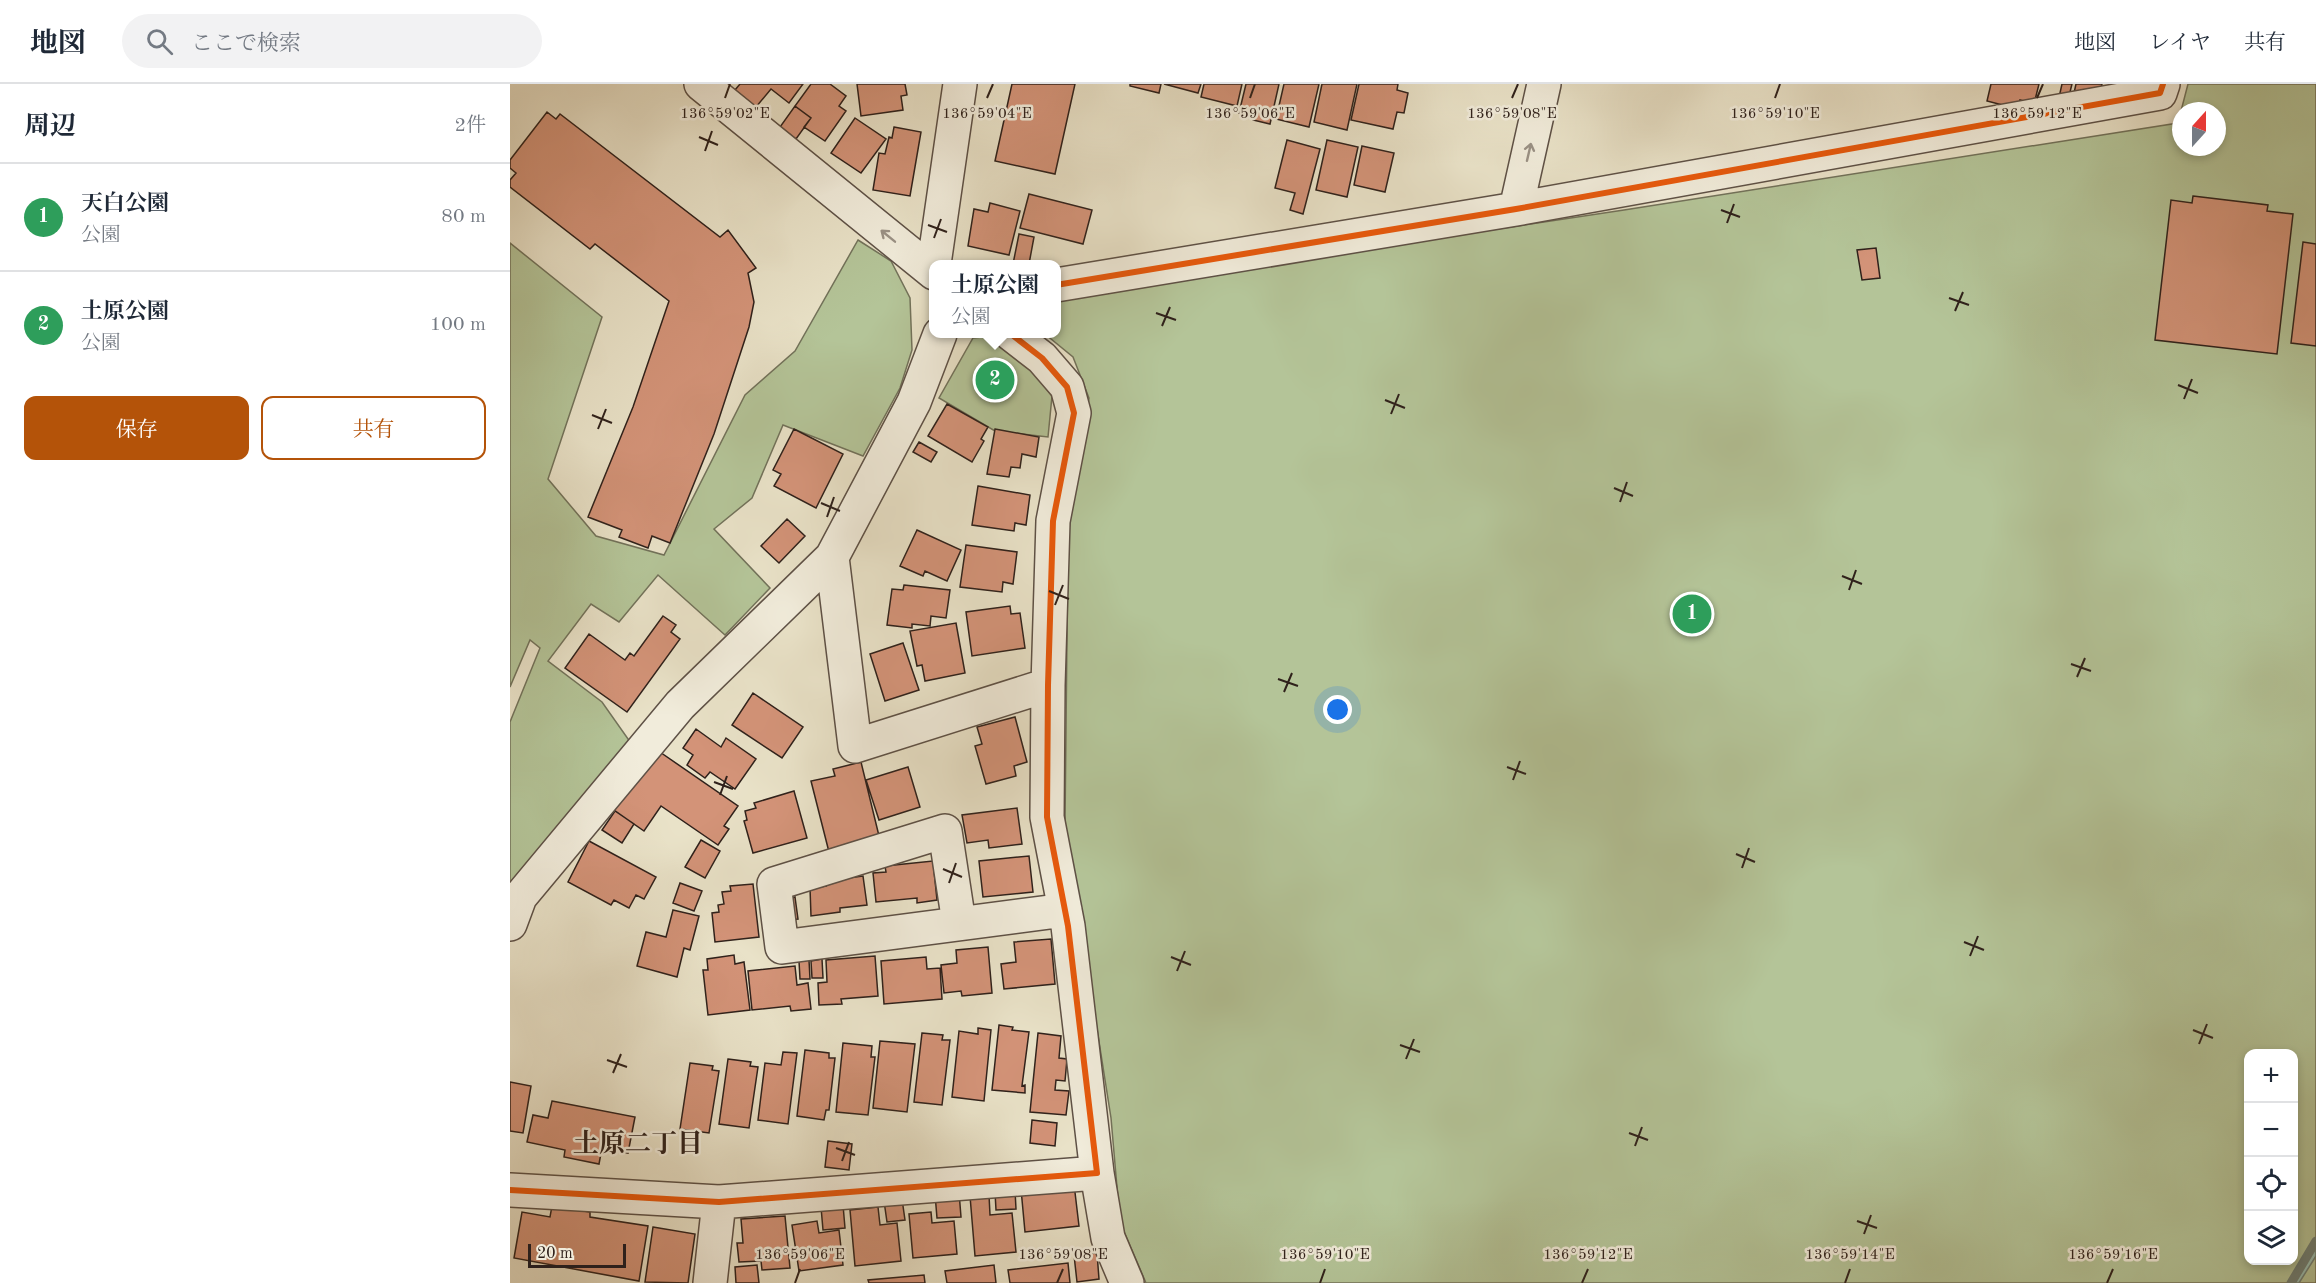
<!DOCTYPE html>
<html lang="ja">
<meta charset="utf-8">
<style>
:root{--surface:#fff;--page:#f2f2f3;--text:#1f2937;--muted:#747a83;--line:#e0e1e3;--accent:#b45309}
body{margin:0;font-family:"Old Standard TT","Noto Serif JP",serif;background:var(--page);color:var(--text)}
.controls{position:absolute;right:18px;bottom:18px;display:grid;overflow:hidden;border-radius:12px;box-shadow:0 3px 9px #0003}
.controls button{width:54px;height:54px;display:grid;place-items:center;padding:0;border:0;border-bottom:2px solid var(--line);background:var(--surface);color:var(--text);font:30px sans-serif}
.compass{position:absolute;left:1662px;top:18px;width:54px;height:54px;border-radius:50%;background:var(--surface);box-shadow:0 3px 9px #0003;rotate:21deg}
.scale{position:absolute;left:18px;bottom:15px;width:98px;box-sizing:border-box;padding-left:6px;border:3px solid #2f211b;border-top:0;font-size:16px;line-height:21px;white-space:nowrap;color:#2f211b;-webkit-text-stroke:4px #f1ecdb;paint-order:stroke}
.you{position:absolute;left:828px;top:626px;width:21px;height:21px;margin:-15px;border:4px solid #fff;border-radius:50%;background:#1a73e8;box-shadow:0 0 0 9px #1a73e833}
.badge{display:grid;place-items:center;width:39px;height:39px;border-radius:50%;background:var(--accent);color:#fff;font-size:20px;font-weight:700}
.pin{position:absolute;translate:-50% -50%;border:3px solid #fff;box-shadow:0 2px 6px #0006}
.popup{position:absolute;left:419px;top:176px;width:132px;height:78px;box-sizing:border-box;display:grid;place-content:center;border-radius:12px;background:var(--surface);filter:drop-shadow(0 2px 4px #0005);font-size:20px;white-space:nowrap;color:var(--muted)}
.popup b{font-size:22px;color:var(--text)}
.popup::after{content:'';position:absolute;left:50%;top:100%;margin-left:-12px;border:12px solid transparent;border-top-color:var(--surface)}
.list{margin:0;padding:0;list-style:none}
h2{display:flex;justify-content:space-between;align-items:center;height:78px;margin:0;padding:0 24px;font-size:26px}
h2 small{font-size:20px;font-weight:400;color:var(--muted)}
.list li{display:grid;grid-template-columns:39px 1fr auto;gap:18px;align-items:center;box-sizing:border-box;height:108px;padding:0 24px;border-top:2px solid var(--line)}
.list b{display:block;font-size:22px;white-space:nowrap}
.list p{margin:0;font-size:20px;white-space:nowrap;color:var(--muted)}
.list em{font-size:20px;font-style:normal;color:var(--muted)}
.actions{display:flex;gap:12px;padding:18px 24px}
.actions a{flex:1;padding:14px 0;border:2px solid var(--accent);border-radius:12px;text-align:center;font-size:21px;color:var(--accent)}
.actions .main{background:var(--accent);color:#fff}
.icon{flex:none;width:33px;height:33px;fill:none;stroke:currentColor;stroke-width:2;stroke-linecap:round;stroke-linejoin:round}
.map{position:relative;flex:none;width:1806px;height:1199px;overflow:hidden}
header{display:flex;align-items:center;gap:36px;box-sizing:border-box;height:84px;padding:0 30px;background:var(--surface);border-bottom:2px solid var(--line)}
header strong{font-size:28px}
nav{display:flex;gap:33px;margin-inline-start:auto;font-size:21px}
.search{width:420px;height:54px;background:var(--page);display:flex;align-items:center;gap:15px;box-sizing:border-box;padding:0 21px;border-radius:33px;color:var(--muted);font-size:22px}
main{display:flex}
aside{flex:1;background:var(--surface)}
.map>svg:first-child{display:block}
.green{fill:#b4c498;stroke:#72725a;stroke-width:1.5;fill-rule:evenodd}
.water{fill:#97beb3;stroke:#6d7f76;stroke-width:1.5}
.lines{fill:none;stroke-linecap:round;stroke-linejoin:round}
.stream{stroke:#6d7f76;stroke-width:9}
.building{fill:#d39378;stroke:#2f211b;stroke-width:1.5}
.minor-casing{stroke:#5e5146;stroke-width:36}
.minor{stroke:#f1ecdb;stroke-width:33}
.cycleway-casing{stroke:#f1ecdb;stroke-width:10}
.cycleway{stroke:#e8590c;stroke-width:6}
.oneway{stroke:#9a9185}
.ticks{fill:none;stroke:#2f211b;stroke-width:2}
.labels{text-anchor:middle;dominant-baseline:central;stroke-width:5;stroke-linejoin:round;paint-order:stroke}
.neighbourhood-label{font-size:26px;font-weight:bold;fill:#2f211b;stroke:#f1ecdb}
.ticks-label{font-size:15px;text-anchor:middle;fill:#2f211b;stroke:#f1ecdb;stroke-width:5;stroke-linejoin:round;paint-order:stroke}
</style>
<header>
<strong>地図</strong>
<div class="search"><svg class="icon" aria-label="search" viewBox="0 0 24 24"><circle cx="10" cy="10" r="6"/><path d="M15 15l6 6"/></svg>ここで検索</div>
<nav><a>地図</a><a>レイヤ</a><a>共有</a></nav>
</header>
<main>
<aside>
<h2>周辺<small>2件</small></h2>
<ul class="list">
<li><span class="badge" style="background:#2e9e5b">1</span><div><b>天白公園</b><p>公園</p></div><em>80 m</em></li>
<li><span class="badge" style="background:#2e9e5b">2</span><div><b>土原公園</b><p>公園</p></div><em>100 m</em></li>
</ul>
<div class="actions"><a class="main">保存</a><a>共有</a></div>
</aside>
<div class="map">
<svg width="1806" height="1199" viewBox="0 0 1806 1199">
<rect width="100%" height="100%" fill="#e9e2c8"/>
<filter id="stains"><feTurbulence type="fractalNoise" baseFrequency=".00333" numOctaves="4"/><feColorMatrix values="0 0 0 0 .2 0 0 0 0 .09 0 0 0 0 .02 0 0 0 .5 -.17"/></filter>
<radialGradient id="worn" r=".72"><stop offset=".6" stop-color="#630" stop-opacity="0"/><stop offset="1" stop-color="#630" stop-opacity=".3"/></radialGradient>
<path class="green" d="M1678 0H1806V1199H636L610 1138 601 1034 555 741 558 454 566 385 579 314 563 273 535 250H546L547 211 1114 126 1668 39 1671 28V63H1707V27H1671ZM1738 970H1784V1176H1738Z
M348 156 381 177 400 214 402 266 390 304 353 372 273 341 242 414 204 445 260 504 215 551 148 491 109 538 81 520 38 577 92 618 123 662 0 810V638L30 564 20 556 0 603V159L92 233 38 395 86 452 154 471 235 311 285 267Z
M481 252 518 281 542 312 538 353 485 347 429 314 463 254Z"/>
<path class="water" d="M1806 1159V1172L1789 1199H1782Z"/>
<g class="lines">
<path class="stream" d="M1781 1199 1806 1157"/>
</g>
<path class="building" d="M230 0H293L279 19 261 5 246 23 225 6Z
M301 0H320L336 12 329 22 336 27 315 57 294 43 301 34 285 22Z
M347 0H395L397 11 391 12 393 26 351 32Z
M502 0H565L545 90 485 77Z
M620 0H651L649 9 620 2Z
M654 0H691L688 9Z
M694 0H732L727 22 691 13Z
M736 0H769L760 40 743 36 744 32 729 29Z
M774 0H809L799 43 766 35Z
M812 0H847L837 46 804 38Z
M849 0H888L887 6 898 9 894 29 887 28 883 45 841 36Z
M1481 0H1529L1524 20 1510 16 1508 25 1477 17Z
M1552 0H1562L1557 20 1548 18Z
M1566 0H1592L1588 15 1564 9Z
M285 22 301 34 286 55 270 43Z
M37 28 46 35 50 30 210 153 218 146 246 184 238 189 244 218 239 243 204 350 160 459 142 452 138 464 109 453 112 446 78 433 123 323 159 217 85 160 80 165 0 103V96L6 89 0 84V76Z
M345 34 376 55 351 89 321 69Z
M384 43 411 48 400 112 363 106 369 69 375 70 379 53 382 54Z
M777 56 810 65 793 130 780 126 785 109 765 104Z
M817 56 848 63 837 113 806 106Z
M852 62 884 69 875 108 844 101Z
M519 110 582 126 573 160 510 144Z
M1683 112 1758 121 1757 127 1783 130 1767 270 1645 256 1661 116 1682 119Z
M480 119 510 127 499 171 458 162 464 125 478 128Z
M509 150 524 153 519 180H503Z
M1793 158 1806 160V262L1781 259Z
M1366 164 1370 194 1352 196 1347 166Z
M437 320 478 343 471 355 474 357 462 378 418 352Z
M284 345 333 370 306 424 264 402 271 390 263 386Z
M485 345 529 353 526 373 512 370 510 384 501 383 499 393 477 390Z
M409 358 427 368 421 378 403 368Z
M468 402 520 411 516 441 505 439 504 447 462 441Z
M277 435 295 452 269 479 251 462Z
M407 446 451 466 437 497 415 487 413 492 390 482Z
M456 461 507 468 503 500 493 498 492 508 450 503Z
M394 501 440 506 436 534 421 532 420 542 402 540V544L377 541 382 505 393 506Z
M500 522 501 530 510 529 515 564 462 572 456 528Z
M153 532 166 541 161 548 170 555 117 628 55 584 79 550 115 576 120 569 124 572Z
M446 539 455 589 415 597 412 581 407 582 400 547Z
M393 559 409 606 375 617 360 570Z
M243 609 293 643 272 674 222 641Z
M505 633 517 678 504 682 506 692 476 700 465 662 472 660 467 643Z
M186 645 211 663 216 654 246 675 225 705 200 688 195 694 177 681 183 671 173 664Z
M147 666 228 722 214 742 219 745 208 761 151 722 134 747 104 726Z
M351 678 370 756 319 768 301 697 325 692 323 685Z
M398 683 410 723 369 736 356 696Z
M284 707 297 754 243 769 234 737 237 736 235 727 246 724 244 719Z
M507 724 512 760 479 764 478 756 457 759 452 731Z
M105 727 124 740 112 759 92 746Z
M191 756 210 767 195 794 175 783Z
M79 757 146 793 134 815 126 811 119 824 104 816 101 821 58 798Z
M519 772 523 808 473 813 469 777Z
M423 777 427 816 407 819V814L366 818 363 789 376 788 375 782Z
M353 792 357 821 330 824V828L301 832 300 804 316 802 315 797Z
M170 799 192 807 184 827 163 819Z
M243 800 249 853 205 858 202 829 209 828 208 821 214 820 212 808 221 807 220 802Z
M285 813 288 835 280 836 277 815Z
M163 826 189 832 180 866 174 864 167 893 127 882 136 848 156 853Z
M541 855 545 900 494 905 491 880 506 878 504 858Z
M478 863 482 909 452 912 451 907 434 909 431 881 447 879 446 866Z
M224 871 225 880 234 878 240 926 198 931 193 886H198L197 875Z
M365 872 368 912 331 915 332 920 309 921 308 899 317 898 316 876Z
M416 873 417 885 430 884 432 915 374 920 371 877Z
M312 875 313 894H302L301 877Z
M299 876 300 895H290L289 877Z
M285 882 287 901 298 899 301 925 281 927 280 922 242 926 238 887Z
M489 941 503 943 502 946 519 948 512 1002 515 1001V1009L482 1006Z
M468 944 481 946 474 1017 442 1013 449 947 468 950Z
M412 949 433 951 432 956H440L432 1021 404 1018Z
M528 949 551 952 549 974 557 975 555 997 546 996 545 1006 559 1007 556 1031 520 1028Z
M370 957 405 960 397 1028 363 1024Z
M333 959 362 962 361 973H365L358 1031 326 1028Z
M295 966 319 969V974H325L319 1026H316L314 1036 287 1032Z
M273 968 287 969 278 1040 248 1036 255 979 271 981Z
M218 975 241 978 240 982 248 983 239 1044 209 1040Z
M180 979 203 982 202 986 209 987 199 1049 170 1045Z
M0 998 21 1002 13 1049 0 1047Z
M42 1017 125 1033 118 1069 92 1064 89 1080 54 1073 55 1066 17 1058 23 1031 38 1034Z
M522 1036 547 1039 545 1062 520 1059Z
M318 1057 342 1060 339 1086 315 1083Z
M564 1100 569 1142 515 1148 511 1105Z
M505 1106 506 1125 486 1126 485 1108Z
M449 1108 451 1133 427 1134 425 1110Z
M479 1111 480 1131 502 1129 506 1168 465 1172 460 1112Z
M392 1115 395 1136 377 1138 374 1117Z
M333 1121 335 1144 313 1146 311 1123Z
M42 1122 80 1128V1133L138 1142 129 1197 4 1174 12 1128 40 1133Z
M368 1123 370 1141 387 1139 391 1177 345 1182 340 1126Z
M421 1128 422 1139 444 1137 447 1170 403 1174 399 1130Z
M275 1132 280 1184 252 1186 251 1177 229 1178 227 1159H233L231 1135Z
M307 1137 309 1149 329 1146 333 1181 289 1187 282 1141Z
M143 1143 185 1150 178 1199 135 1198Z
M587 1169 589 1195 567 1198 564 1171Z
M558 1179 560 1199H500L498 1186Z
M247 1181 249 1199H226L225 1183Z
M484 1181 486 1199H437L435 1187Z
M414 1191 415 1199H359L358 1196Z"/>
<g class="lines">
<defs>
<path id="minor" d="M191 0 424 189
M1006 125 1034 0
M424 180 450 0
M546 201 1006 125 1650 9 1653 0
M322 473 345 662 538 601
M449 839 435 747 264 800 272 863 555 826
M0 840 10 813 170 621 322 473 404 318 430 250
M587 1089 598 1154 617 1199
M0 1106 209 1118 587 1089 558 842 537 733 538 601 543 437 564 329 557 303 532 274 501 250
M200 1199 209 1118"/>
</defs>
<use href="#minor" class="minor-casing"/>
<use href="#minor" class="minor"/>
<defs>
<path id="cycleway" d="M546 201 1006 125 1650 9 1653 0
M0 1106 209 1118 587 1089 558 842 537 733 538 601 543 437 564 329 557 303 532 274 501 250"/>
</defs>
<use href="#cycleway" class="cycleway-casing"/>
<use href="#cycleway" class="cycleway"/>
</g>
<defs><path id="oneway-shaft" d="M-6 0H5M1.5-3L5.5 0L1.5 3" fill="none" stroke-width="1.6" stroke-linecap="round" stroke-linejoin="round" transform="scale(1.5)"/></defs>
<g class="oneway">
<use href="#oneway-shaft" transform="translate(1019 68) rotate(-77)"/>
<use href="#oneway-shaft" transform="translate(378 152) rotate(-141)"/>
</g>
<path class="ticks" d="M215 14 220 0M477 14 483 0M740 14 745 0M1002 14 1008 0M1265 14 1270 0M1527 14 1533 0M189 53 208 61M195 67 202 47M1211 126 1230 133M1217 139 1224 120M418 141 437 148M424 154 431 135M1439 214 1459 221M1445 227 1453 208M646 229 666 236M652 242 660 223M1668 301 1688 309M1674 315 1682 295M875 316 895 324M881 330 889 310M82 331 102 339M88 345 96 325M1104 404 1123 412M1110 418 1117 398M311 419 330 427M317 433 324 413M1332 492 1352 500M1339 506 1346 486M539 507 559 515M545 521 553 501M1561 580 1581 587M1567 593 1575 574M768 595 788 602M774 608 782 589M997 683 1016 690M1003 696 1010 677M204 698 223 705M210 711 217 692M1226 770 1245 778M1232 784 1239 764M433 785 452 793M439 799 446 779M1454 858 1474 866M1460 872 1468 852M661 873 681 881M667 887 675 867M1683 946 1703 954M1689 960 1697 940M890 961 910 968M896 975 904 955M97 976 117 983M103 989 111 970M1119 1049 1138 1056M1125 1062 1132 1043M326 1064 345 1071M332 1077 339 1058M1347 1137 1367 1144M1354 1150 1361 1131M285 1199 290 1185M547 1199 553 1185M810 1199 815 1185M1072 1199 1078 1185M1335 1199 1340 1185M1597 1199 1603 1185"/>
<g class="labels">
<g class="neighbourhood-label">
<text x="128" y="1061">土原二丁目</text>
</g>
</g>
<g class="ticks-label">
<text x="477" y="34">136°59'04"E</text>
<text x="740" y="34">136°59'06"E</text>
<text x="1002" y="34">136°59'08"E</text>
<text x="1265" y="34">136°59'10"E</text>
<text x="1527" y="34">136°59'12"E</text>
<text x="215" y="34">136°59'02"E</text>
<text x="290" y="1175">136°59'06"E</text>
<text x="553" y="1175">136°59'08"E</text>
<text x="815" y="1175">136°59'10"E</text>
<text x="1078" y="1175">136°59'12"E</text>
<text x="1340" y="1175">136°59'14"E</text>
<text x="1603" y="1175">136°59'16"E</text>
</g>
<rect width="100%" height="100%" filter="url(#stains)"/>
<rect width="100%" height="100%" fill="url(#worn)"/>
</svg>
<div class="controls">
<button>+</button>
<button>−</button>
<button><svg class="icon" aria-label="locate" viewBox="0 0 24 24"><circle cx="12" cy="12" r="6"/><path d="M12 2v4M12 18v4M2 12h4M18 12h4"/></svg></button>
<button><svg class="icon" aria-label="layers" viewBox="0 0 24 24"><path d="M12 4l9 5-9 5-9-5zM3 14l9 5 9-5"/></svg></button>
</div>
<svg class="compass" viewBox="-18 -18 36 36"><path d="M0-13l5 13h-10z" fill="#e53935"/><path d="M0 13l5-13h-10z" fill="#747a83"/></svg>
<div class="scale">20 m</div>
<div class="you"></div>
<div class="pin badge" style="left:1182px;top:530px;background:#2e9e5b">1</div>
<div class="pin badge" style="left:485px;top:296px;background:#2e9e5b">2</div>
<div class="popup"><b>土原公園</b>公園</div>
</div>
</main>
